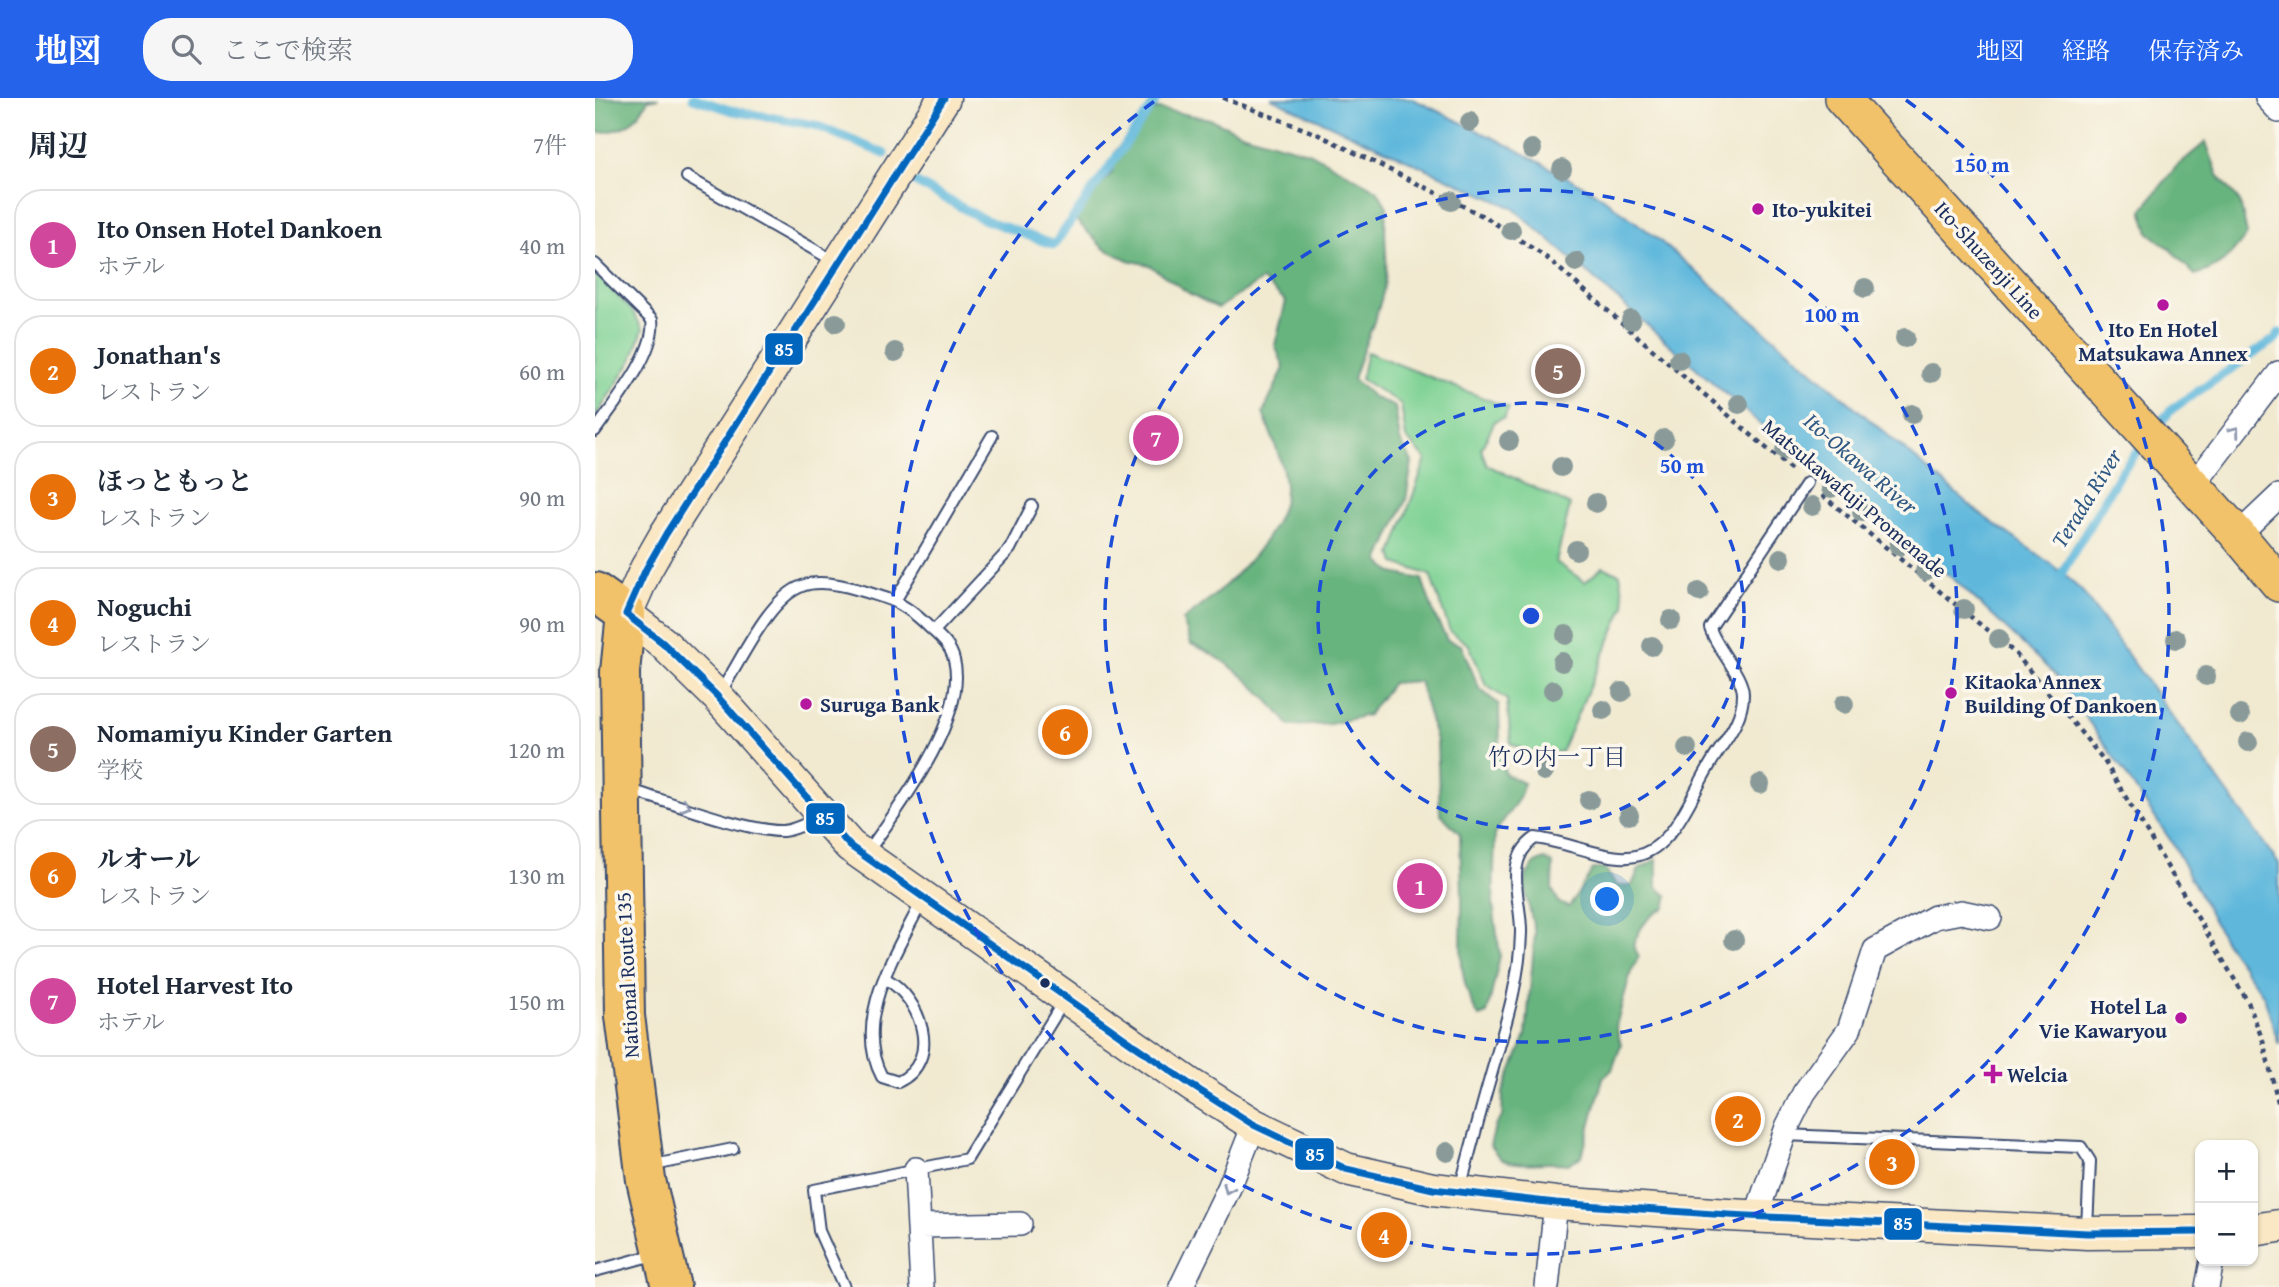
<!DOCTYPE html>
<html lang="ja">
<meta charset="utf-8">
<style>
:root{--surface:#fff;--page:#f6f6f7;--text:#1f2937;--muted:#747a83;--line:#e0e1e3;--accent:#2563eb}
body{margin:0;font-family:"Gentium Book Plus","Noto Serif JP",serif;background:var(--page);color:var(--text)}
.controls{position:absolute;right:21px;bottom:21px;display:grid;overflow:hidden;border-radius:14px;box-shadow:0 2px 5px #0004}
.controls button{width:63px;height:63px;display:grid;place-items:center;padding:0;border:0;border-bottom:2px solid var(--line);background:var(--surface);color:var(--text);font:35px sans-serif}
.you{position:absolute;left:1013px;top:802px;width:24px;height:24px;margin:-18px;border:5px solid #fff;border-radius:50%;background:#1a73e8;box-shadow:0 0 0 10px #1a73e833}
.badge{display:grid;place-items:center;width:46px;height:46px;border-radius:50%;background:var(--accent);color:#fff;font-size:23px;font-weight:700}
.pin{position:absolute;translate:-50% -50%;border:4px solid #fff;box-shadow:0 2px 7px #0006}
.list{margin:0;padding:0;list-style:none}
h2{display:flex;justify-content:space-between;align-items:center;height:91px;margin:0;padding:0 28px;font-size:30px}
h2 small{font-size:23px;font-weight:400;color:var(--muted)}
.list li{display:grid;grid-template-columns:46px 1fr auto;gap:21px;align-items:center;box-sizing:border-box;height:112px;margin:0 14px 14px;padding:0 14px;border:2px solid var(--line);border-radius:28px}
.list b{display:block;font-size:26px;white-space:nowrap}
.list p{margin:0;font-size:23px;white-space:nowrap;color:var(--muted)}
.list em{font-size:23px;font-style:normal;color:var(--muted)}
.icon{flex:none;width:38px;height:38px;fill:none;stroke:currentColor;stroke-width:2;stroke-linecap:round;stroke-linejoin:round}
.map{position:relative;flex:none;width:1684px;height:1189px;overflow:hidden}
header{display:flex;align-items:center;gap:42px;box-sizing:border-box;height:98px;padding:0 35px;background:var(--accent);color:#fff}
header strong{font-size:33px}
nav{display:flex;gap:38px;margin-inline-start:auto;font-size:24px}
.search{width:490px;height:63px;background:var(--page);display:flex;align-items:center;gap:18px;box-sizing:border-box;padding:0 24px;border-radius:28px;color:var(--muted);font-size:26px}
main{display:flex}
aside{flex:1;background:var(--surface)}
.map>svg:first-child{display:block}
.green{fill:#7fd294;stroke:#4d8079;stroke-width:2}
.forest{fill:#67b47e;stroke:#41726e;stroke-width:2}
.water{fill:#5eb8dc;stroke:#3c749d;stroke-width:2}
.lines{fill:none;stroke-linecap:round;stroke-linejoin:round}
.stream{stroke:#5eb8dc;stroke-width:9}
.lane-casing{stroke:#3b4b6f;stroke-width:14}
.street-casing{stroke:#3b4b6f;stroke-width:26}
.secondary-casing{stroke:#3b4b6f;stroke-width:35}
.primary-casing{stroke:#3b4b6f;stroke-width:38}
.highway-casing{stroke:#3b4b6f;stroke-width:42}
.path{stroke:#3b4b6f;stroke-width:4.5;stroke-dasharray:5 5;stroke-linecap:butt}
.lane{stroke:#fff;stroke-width:10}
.street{stroke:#fff;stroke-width:23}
.secondary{stroke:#fae7c3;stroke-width:32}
.primary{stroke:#f2c26a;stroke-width:35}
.highway{stroke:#f2c26a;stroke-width:38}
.bus-1-casing{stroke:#fbf7ec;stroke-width:12}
.bus-1{stroke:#0065bd;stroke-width:7}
.tree{fill:#899a99}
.oneway{stroke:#8d97ae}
.ring{fill:none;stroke:#1d4ed8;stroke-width:3.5;stroke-dasharray:12 9}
.poi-dot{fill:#b5179e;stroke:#fbf7ec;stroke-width:2.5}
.bus-dot{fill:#1b2f5e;stroke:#fbf7ec;stroke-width:2.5}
.labels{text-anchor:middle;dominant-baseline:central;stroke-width:7;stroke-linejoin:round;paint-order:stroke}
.poi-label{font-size:21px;font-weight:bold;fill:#1b2f5e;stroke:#fbf7ec;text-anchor:start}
.street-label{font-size:21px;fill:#1b2f5e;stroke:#fbf7ec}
.water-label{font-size:23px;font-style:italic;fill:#2f5884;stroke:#fbf7ec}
.neighbourhood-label{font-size:23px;fill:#1b2f5e;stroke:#fbf7ec}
.centre{fill:#1d4ed8;stroke:#fbf7ec;stroke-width:3.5}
.ring-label{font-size:21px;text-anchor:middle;font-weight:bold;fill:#1d4ed8;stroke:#fbf7ec;stroke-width:7;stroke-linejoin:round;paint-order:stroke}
.line-badge{stroke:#fbf7ec;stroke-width:2.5}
.badge-label{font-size:19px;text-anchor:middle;font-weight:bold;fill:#fff}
</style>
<header>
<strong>地図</strong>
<div class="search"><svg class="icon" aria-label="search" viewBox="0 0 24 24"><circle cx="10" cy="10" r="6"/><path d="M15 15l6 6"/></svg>ここで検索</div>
<nav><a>地図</a><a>経路</a><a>保存済み</a></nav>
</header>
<main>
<aside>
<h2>周辺<small>7件</small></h2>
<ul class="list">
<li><span class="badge" style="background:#d1479c">1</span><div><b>Ito Onsen Hotel Dankoen</b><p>ホテル</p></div><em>40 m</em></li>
<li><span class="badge" style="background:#e8710a">2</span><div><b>Jonathan's</b><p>レストラン</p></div><em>60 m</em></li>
<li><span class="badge" style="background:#e8710a">3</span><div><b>ほっともっと</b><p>レストラン</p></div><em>90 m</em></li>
<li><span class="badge" style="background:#e8710a">4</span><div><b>Noguchi</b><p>レストラン</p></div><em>90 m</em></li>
<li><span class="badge" style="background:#8d6e63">5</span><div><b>Nomamiyu Kinder Garten</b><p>学校</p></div><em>120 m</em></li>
<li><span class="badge" style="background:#e8710a">6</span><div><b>ルオール</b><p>レストラン</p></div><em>130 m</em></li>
<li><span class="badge" style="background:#d1479c">7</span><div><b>Hotel Harvest Ito</b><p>ホテル</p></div><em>150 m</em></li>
</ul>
</aside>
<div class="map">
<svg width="1684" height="1189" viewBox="0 0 1684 1189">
<rect width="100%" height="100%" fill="#fbf7ec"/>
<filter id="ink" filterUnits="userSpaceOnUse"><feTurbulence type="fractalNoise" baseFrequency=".0143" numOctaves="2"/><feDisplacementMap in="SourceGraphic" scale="14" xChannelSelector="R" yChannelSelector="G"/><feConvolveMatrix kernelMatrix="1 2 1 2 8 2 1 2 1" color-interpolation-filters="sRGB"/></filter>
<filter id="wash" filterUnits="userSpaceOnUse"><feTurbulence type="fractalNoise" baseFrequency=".00686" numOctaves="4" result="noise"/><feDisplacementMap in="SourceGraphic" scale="28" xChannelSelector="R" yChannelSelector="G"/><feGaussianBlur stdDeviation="1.57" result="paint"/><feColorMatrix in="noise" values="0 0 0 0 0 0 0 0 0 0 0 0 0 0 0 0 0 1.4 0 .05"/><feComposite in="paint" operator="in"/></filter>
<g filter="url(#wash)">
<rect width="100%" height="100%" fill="#f1ead1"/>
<path class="green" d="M0 176 36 211 48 231 37 262 0 319Z
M772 254 914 310 909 320 900 323 886 351 892 367 975 407 961 464 990 484 1008 469 1025 476 1030 507 966 654 932 653 916 646 912 602 891 587 874 547 855 533 835 477 800 465 797 456 831 361 811 340 806 306 766 281Z"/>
<path class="forest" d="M0 0H64L53 2C39 27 29 33 0 35Z
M563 11 615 21 649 36 716 55 782 92 792 109C787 137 793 151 791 175 788 211 768 247 758 281L778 299 800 309 805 342 817 364 811 402 784 463 798 475 827 481 839 516 852 542 866 547 884 590 904 607 905 649 910 676 929 685 924 700 900 735 898 806 905 858 892 916 884 919C860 878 867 846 867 802 867 780 865 758 865 736L845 715 842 646 824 583 797 585 773 617 735 626 695 628C669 595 636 562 596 546L588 522C625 496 692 436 690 388 689 365 676 337 668 315L689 270 680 247 691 203 667 182 623 210 595 196 554 167 533 162 508 150 481 122 489 104 517 75 520 54 548 18Z
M1611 44 1623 77 1645 104 1652 136C1637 157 1626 170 1600 177L1574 150 1554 135 1547 112 1581 69Z
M949 761 958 766 957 791 964 805 974 809 998 771H1010L1022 788 1037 787 1044 771 1062 761V789L1073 798 1070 810C1052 818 1045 829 1038 848L1044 858 1036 874 1021 928 1026 947 1017 972 1008 980 987 1058 973 1066C953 1062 924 1070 906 1061 903 1059 898 1051 895 1048L900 1028 907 1019 908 994 931 937 940 835 930 792 931 778 940 765Z"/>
<path class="water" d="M676 0H816L917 49 1003 96 1058 137 1384 415 1456 466 1486 492 1684 766V947L1669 898 1630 844 1576 743 1509 645 1460 577 1363 485 1156 318 918 110Z"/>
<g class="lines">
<path class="stream" d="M98 0 138 13 220 27 290 56
M318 83 388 121 459 147 563 0
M1559 332 1577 311 1680 241 1684 235
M1461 485 1525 375 1551 343"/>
</g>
</g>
<g filter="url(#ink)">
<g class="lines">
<defs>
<path id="lane" d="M92 79 241 164
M0 166 57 222C62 254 18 307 0 333
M300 503 397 338
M339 533 415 451 437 408
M124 596C145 566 172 501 207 488 230 479 268 493 290 500 307 505 322 517 334 529 345 539 356 548 359 562 374 619 302 712 271 756
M35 692C72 703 153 734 188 733 201 732 212 725 223 720
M291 881C326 900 348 963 303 984L287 979C256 921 302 854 328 801
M1189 1037 1486 1049 1495 1063 1492 1131
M54 1068 138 1051
M865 1091C875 1053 885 1015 896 977 909 931 925 883 926 835 927 803 907 763 940 740 968 743 1009 761 1033 759 1076 757 1094 702 1112 672 1125 647 1148 626 1148 596 1148 577 1121 550 1115 530L1212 385
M0 1173 62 1156
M249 1189 224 1133 219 1092 372 1061 470 901"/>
<path id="street" d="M1672 0 1684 13
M1599 387 1684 275
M1643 437 1684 398
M321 1071 327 1189
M1161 1118 1192 1029 1209 995 1254 932 1280 852 1340 819 1366 814 1395 820
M325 1128 425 1126
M586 1189 634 1090 659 1027
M952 1189 961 1105
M1612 1189 1617 1163"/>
<path id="secondary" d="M349 0 71 436 51 471 31 516 68 545 122 598 255 748 596 987 659 1027 751 1071 838 1091 961 1105 1133 1117 1492 1135 1605 1134
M1658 1132 1684 1128"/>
<path id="primary" d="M1247 0 1643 437 1684 486"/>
<path id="highway" d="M0 494 31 516 25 574 30 918 51 1082 76 1189"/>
</defs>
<use href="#lane" class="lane-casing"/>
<use href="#street" class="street-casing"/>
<use href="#secondary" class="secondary-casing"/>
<use href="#primary" class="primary-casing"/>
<use href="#highway" class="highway-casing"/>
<path class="path" d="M628 0 722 36 892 120 952 160 1199 374
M1227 397 1420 555 1508 661 1653 904 1668 943 1684 1008"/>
<use href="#lane" class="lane"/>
<use href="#street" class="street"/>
<use href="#secondary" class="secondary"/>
<use href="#primary" class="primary"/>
<use href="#highway" class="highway"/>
<defs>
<path id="bus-1" d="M349 0 71 436 51 471 31 516 68 545 122 598 255 748 596 987 659 1027 751 1071 838 1091 961 1105 1133 1117 1492 1135 1605 1134"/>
</defs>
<use href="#bus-1" class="bus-1-casing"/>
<use href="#bus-1" class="bus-1"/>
</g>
<g class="tree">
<circle cx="875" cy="24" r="10"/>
<circle cx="937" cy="51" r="10"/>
<circle cx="967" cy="71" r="10"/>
<circle cx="856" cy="103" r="10"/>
<circle cx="916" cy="132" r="10"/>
<circle cx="981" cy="164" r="10"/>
<circle cx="1270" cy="190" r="10"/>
<circle cx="1036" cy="222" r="10"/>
<circle cx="241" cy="225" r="10"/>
<circle cx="1310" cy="240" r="10"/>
<circle cx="300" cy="254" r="10"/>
<circle cx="1084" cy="262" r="10"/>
<circle cx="1336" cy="275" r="10"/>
<circle cx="1144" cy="306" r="10"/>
<circle cx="1317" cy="316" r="10"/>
<circle cx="1069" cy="341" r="10"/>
<circle cx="914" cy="343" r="10"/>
<circle cx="1190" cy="352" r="10"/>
<circle cx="966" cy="369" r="10"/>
<circle cx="1236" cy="390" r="10"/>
<circle cx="1001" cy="405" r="10"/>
<circle cx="1217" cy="408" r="10"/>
<circle cx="1267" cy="414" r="10"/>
<circle cx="1304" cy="448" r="10"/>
<circle cx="981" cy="452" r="10"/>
<circle cx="1186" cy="460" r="10"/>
<circle cx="1330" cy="473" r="10"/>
<circle cx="1104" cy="494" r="10"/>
<circle cx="1369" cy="511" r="10"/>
<circle cx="1076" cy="522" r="10"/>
<circle cx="971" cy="537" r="10"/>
<circle cx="1404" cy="541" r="10"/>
<circle cx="1581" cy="541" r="10"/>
<circle cx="1057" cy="548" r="10"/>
<circle cx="967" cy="564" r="10"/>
<circle cx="1611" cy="578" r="10"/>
<circle cx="958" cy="592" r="10"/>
<circle cx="1027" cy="594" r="10"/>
<circle cx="1249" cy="606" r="10"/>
<circle cx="1008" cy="612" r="10"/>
<circle cx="1645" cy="617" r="10"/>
<circle cx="1653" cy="644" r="10"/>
<circle cx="1092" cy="650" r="10"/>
<circle cx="949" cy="673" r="10"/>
<circle cx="1165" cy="686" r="10"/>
<circle cx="994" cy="702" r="10"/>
<circle cx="1034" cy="717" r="10"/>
<circle cx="1139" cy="842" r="10"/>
<circle cx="852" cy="1054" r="10"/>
</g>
<defs><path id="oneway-chevron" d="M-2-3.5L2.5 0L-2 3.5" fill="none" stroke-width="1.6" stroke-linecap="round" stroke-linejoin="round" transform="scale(1.75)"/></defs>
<g class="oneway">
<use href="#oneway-chevron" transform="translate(1640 333) rotate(-53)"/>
<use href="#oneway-chevron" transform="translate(91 708) rotate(16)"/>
<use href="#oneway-chevron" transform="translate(633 1091) rotate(114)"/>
</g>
</g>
<g class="ring">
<circle cx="936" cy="518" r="213"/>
<circle cx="936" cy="518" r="426"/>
<path d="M1311 2A638 638 0 1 1 561 2"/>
</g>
<g class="poi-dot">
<circle cx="1163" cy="111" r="7"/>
<circle cx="1568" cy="207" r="7"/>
<circle cx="1356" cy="595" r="7"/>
<circle cx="211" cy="606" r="7"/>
<circle cx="1586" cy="920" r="7"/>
<path d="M1394.5 965.5h7v7h7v7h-7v7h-7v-7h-7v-7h7z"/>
</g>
<circle class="bus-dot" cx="450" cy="885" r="6"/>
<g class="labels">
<g class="poi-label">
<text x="1177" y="111">Ito-yukitei</text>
<text x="1568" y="231" text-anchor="middle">Ito En Hotel<tspan x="1568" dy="24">Matsukawa Annex</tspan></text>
<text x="1370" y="583">Kitaoka Annex<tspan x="1370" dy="24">Building Of Dankoen</tspan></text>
<text x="225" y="606">Suruga Bank</text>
<text x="1572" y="908" text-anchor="end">Hotel La<tspan x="1572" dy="24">Vie Kawaryou</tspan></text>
<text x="1412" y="976">Welcia</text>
</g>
<g class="street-label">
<text transform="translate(1394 162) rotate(48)">Ito-Shuzenji Line</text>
<text transform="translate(1260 400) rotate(40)">Matsukawafuji Promenade</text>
<text transform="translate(32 877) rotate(-93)">National Route 135</text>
</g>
<g class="water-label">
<text transform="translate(1266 365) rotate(41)">Ito-Okawa River</text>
<text transform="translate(1491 400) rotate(-58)">Terada River</text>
</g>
<g class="neighbourhood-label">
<text x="962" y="658">竹の内一丁目</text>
</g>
</g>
<circle cx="936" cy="518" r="10" class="centre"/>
<g class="ring-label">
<text x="1387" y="74">150 m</text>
<text x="1237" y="224">100 m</text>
<text x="1087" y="375">50 m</text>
</g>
<g class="line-badge">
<rect x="169" y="234" width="40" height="34" rx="7" fill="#0065bd"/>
<rect x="210" y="704" width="41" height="33" rx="7" fill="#0065bd"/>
<rect x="699" y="1039" width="41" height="34" rx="7" fill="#0065bd"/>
<rect x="1288" y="1109" width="40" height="34" rx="7" fill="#0065bd"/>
</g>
<g class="badge-label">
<text x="189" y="258">85</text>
<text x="230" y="727">85</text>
<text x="720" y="1063">85</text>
<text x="1308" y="1132">85</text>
</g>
</svg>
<div class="controls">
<button>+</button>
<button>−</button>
</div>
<div class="you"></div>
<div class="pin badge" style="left:825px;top:788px;background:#d1479c">1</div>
<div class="pin badge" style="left:1143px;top:1021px;background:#e8710a">2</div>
<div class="pin badge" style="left:1297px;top:1064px;background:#e8710a">3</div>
<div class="pin badge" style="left:789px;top:1137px;background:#e8710a">4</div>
<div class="pin badge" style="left:963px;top:273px;background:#8d6e63">5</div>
<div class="pin badge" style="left:470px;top:634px;background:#e8710a">6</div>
<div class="pin badge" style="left:561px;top:340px;background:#d1479c">7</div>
</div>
</main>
